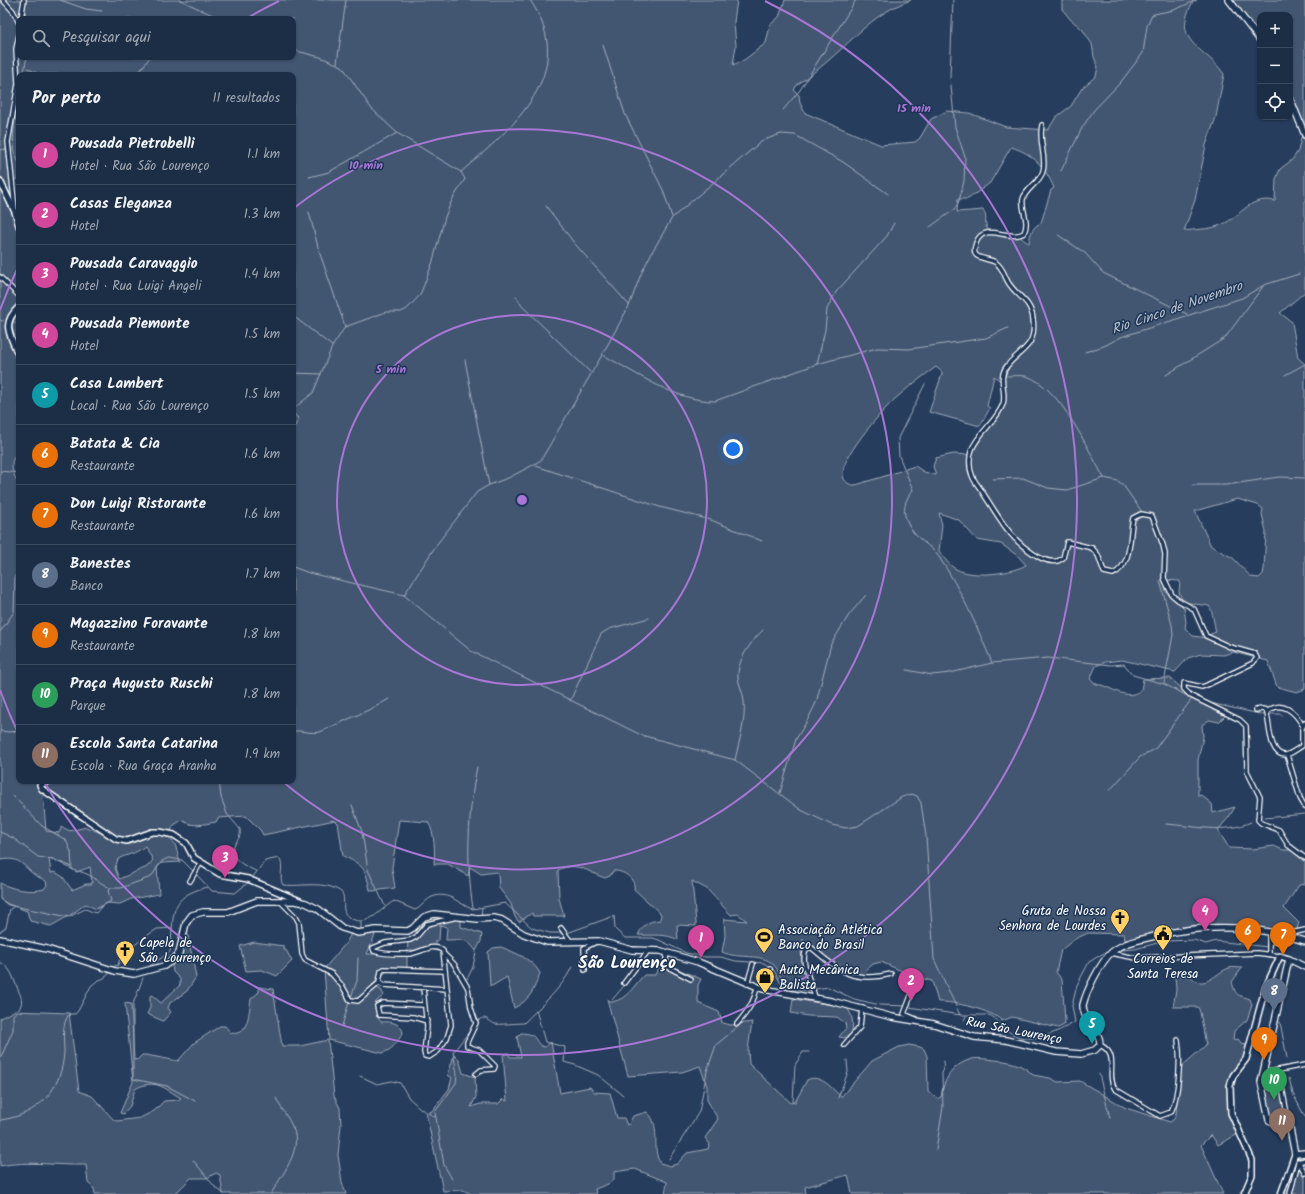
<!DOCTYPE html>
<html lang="pt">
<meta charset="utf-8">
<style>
:root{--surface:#1c2e46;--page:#293a51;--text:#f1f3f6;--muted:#a0a8b3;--line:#3a4a5f;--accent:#e797bd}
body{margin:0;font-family:Kalam,sans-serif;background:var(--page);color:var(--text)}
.controls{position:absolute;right:12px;top:12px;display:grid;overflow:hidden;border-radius:8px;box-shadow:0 1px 3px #0004}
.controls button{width:36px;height:36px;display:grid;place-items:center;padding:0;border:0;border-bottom:1px solid var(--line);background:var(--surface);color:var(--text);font:20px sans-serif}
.you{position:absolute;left:733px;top:449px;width:14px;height:14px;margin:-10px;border:3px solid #fff;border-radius:50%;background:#1a73e8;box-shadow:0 0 0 6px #1a73e833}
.badge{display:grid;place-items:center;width:26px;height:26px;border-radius:50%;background:var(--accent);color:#fff;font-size:13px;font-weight:700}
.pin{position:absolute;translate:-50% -33px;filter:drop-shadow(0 1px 2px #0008)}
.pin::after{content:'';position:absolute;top:21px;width:14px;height:12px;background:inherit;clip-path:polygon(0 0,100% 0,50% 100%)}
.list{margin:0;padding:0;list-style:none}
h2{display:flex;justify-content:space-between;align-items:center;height:52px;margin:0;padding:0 16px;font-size:17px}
h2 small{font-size:13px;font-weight:400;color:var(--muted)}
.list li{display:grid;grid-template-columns:26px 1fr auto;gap:12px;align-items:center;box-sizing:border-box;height:60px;padding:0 16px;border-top:1px solid var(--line)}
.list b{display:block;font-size:15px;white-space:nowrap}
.list p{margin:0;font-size:13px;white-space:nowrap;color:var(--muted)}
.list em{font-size:13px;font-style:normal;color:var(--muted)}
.icon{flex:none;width:22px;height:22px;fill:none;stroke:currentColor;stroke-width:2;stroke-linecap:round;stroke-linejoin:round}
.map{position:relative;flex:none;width:1305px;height:1194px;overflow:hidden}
.search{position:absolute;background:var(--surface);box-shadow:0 1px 3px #0004;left:16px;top:16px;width:280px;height:44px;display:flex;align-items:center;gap:10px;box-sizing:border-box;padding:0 14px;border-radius:8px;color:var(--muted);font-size:15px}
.panel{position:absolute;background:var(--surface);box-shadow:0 1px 3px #0004;left:16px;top:72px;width:280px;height:712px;border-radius:8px}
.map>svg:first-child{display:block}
.green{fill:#425672;stroke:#a0aab8;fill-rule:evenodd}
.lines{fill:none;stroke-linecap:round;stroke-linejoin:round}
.stream{stroke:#a4aebb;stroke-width:1}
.street-casing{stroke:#fff;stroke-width:6}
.secondary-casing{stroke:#fff;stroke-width:8}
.primary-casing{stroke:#fff;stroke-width:8}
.street{stroke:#1d3557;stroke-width:3.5}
.secondary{stroke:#1d3557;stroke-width:5}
.primary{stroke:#1d3557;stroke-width:5.5}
.ring{fill:none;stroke:#a976d5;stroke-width:2}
.labels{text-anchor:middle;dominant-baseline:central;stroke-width:3;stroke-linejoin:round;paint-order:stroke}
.poi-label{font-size:13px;fill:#fff;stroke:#1d3557;text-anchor:start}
.street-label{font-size:13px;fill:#fff;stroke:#1d3557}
.water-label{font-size:14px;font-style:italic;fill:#bbc2cc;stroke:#1d3557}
.district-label{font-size:17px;font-weight:bold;fill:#fff;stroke:#1d3557}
.centre{fill:#a976d5;stroke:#1d3557;stroke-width:2}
.ring-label{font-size:12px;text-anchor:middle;font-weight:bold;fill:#a976d5;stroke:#1d3557;stroke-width:3;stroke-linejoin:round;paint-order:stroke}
</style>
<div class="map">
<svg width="1305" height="1194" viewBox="0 0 1305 1194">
<rect width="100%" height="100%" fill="#263d5e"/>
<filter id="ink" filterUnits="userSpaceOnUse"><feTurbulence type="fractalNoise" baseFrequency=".025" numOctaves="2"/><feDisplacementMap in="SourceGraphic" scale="8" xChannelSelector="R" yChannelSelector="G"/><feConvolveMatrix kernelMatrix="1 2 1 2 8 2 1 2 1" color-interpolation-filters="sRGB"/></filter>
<g filter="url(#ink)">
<path class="green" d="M0 0H737L734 22 736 46 733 65 744 60 766 43 770 25 779 17 785 0H911C874 13 857 36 829 60 819 69 807 77 797 85L794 90 799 95 800 103 805 113 881 145 915 142 920 138 931 119 947 111 969 113 1006 127 1048 130 1056 117 1071 106 1082 88 1096 76 1098 67 1094 57 1092 44 1082 29 1070 19 1062 9V0H1194C1169 43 1205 46 1224 74L1216 117 1206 145 1195 200 1184 231C1195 229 1207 230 1218 226 1241 219 1247 195 1275 201L1276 179 1280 169 1292 160 1298 151 1302 134 1305 140V292L1280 313 1292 322 1298 358 1305 364V689L1297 692 1277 687 1268 661 1233 652 1224 655 1201 654 1188 658 1175 672 1122 660 1105 662 1096 666 1090 679C1095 685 1098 684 1104 686 1117 691 1129 700 1141 690L1143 679 1170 678 1186 692 1226 715 1219 722 1209 720 1202 725 1203 737 1198 760V796L1201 795 1212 804 1213 813 1235 807 1229 817 1218 830 1229 848 1253 849 1274 846 1283 850H1292L1305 862V884L1299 885 1284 908 1299 923 1296 932C1270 934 1243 925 1216 924 1186 924 1154 933 1125 940L1124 934 1088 933 1075 939 1061 950 1056 972 1062 980 1065 1020 1064 1025 1058 1028 1012 1017 1002 1021C992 1010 952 1001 938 1002L932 981 916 977 881 962 873 964 861 975C846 973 832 972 823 960 816 953 812 945 803 939L801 953 810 985 799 987 784 985C781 980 779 970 774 965 761 952 739 960 722 952L725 936 724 919 747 921 738 914 731 915 707 889 692 881 696 923V926L677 925 678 940C666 933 652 936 638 935 643 925 648 921 660 920L661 914 634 889C636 879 623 870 613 871L610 876 605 878C587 872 578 861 558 870L559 898 564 916H533L532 913 519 922 515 917 511 904 499 888 498 873 496 872 481 874 470 867 468 876 448 864H434C435 852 435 833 428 822L399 820 392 868 395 888 373 891 370 890C365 867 364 866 343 856L338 823 335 820 263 835 261 831 246 816 218 818 216 822C203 824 193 828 182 820L174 825 168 836 175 844 180 862 162 863 157 867 159 894 131 899 120 904 107 903 96 909 86 904 84 905 72 914 51 926 30 921 27 911 8 904 0 899V883C12 889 30 893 44 889L47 885 46 881C42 878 36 877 32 873 20 862 18 857 0 860ZM19 19H293V57H19ZM31 74 293 75V781H56L42 784C55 808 86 822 109 836L86 827 70 831 62 827 59 833 46 831 43 793 38 788 37 781H19V485C14 475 6 461 19 453V238L16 221 14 181 19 177V75ZM1011 147C1034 154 1045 167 1054 188L1051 190 1041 223C1032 227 1030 234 1029 243 1025 242 1022 237 1018 236 1010 235 991 238 987 228 984 222 988 217 983 210L957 212 958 199H968L990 183ZM936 367 942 372V374L929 412 980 426 990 408 987 406 994 376 1002 382 1003 397 1002 405 971 455 953 454 936 458 933 466 936 475 924 472 915 466C899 471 884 477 868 481 864 482 858 485 854 485 849 485 846 482 844 479 835 462 883 410 895 399 908 387 922 377 936 367ZM1237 499 1258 505 1263 509 1262 514 1266 532 1264 569 1263 574 1259 578 1251 577 1233 558 1211 546 1195 511ZM939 513 959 520 977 540 1001 544 1018 556 1026 565C1010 574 972 578 956 569 948 565 944 557 939 551L942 525ZM1163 580 1180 581 1179 592 1183 602 1209 606C1213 611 1214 625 1216 632L1208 635 1207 638 1193 636 1185 628 1186 622 1184 608C1176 599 1164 597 1163 580ZM145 846 153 860 147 867 119 879 115 868 118 859C130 853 134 855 145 846ZM49 859H53L77 872 90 867 92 884H86L72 890 63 877 55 872 51 873Z
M1230 0H1305V133L1290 94V15H1260V39Z
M433 916 461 918V927L482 934 481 941 476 951C466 937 462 940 446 940L447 927 440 925 439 940 435 941V948L417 954 407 955V968L387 971 372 985 381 990 384 995C382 998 378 999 376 1002 373 1008 378 1018 381 1022 390 1021 402 1023 403 1033 397 1042 393 1050 382 1053L329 1040 324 969 346 943 351 934 373 933 375 935 367 954H407L408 942 419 936 415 930 426 919Z
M187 930 196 977 187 991 170 1003 168 1008 171 1012 163 1021 147 1014 150 1008V996L152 995 161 1003 180 985V979L173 972 172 965 183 950Z
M254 942 284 946V950H286L292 961 277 976 262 970 246 971 240 946Z
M501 947C516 953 532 959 540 973 534 990 530 1000 514 1008L507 977 492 986H490L488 952 493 948Z
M657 960 701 979 698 985V1003L719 1012 722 1023 731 1025 752 1022 748 1050 749 1064 791 1103 795 1102 807 1080C820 1073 833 1089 841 1097L872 1061 899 1047 909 1045 920 1047 924 1049 927 1056 928 1091 937 1099 941 1097C943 1081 952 1065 969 1060 976 1057 986 1059 994 1060 1009 1061 1023 1064 1033 1075L1050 1078 1058 1082 1080 1081 1126 1108 1170 1122 1174 1119 1176 1115 1179 1074 1182 1066 1206 1045 1200 1012 1198 1007H1173L1176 990 1175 976H1190C1204 992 1216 972 1229 968 1233 967 1239 968 1242 968L1232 982C1236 997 1237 994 1250 999L1252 1005 1247 1020 1234 1031 1233 1040 1238 1039 1241 1043 1249 1046 1246 1056 1228 1094 1238 1134 1218 1145 1211 1135 1201 1145 1223 1194H852L848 1175 805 1187 806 1194H665L667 1182 635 1169 614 1172V1179L608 1184 595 1189 596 1194H471L463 1190 443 1191 426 1113 432 1111 449 1089 452 1078 448 1075 454 1055 459 1059 463 1073 475 1077 476 1097 471 1107 480 1104H498L503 1099 507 1101 503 1055 508 1053 510 1057H521L517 1037 521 1033C537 1034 532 1037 541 1046L545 1047 551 1042 560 1093 590 1087 594 1092 610 1093 617 1118H624L627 1125 629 1124 633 1116 647 1112C662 1125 651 1148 660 1163L670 1166 677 1164 687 1153 708 1149 710 1144 705 1138 718 1119 707 1100V1086L700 1066 682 1072 628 1076 607 999 612 1002C628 999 634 985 644 975H655L658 969Z
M259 987 273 989 282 1046H300L328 1040 334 1096 340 1108 341 1125 338 1155 342 1182 346 1194H223L220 1175 216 1173 207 1178H191L178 1191 170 1194H95L94 1189 88 1183 86 1165C56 1166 29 1160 0 1166V1018L14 1011 69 1013 79 1091 92 1096 114 1120 117 1121 140 1118 154 1111 164 1101 178 1100 181 1098C164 1088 155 1078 135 1089L130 1106 123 1114 120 1113 133 1082 125 1003 131 1004 134 1059 137 1060 142 1055H146L178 1061 194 1043 220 1026H225L231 1033C249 1037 249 1010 251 999L259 992Z
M793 999 846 1007C853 1014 854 1025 851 1034L845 1038 839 1037 846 1028 845 1023 837 1017 808 1016 791 1013Z
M1276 1073 1286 1116 1271 1120 1263 1084 1265 1075Z
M1305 1154V1194H1285L1296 1155Z"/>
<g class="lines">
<path class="stream" d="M22 0V1
M60 0 86 9 102 11
M180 0 221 19
M25 13 27 19
M603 45 625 114 663 190 672 217
M293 50 320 57 342 66 371 108 397 133 461 172 465 179 452 200 445 217 432 264 420 295 407 309 401 312H386L345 327 332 347 313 393 293 409
M337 63 346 0
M27 68 41 75
M23 75 27 57
M137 75 150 57
M19 96C16 119 8 142 19 163
M783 110 800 90 856 0
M0 150 6 149
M1061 171 1082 128 1094 110 1120 83 1143 53 1147 26 1151 16 1154 14 1174 10 1197 0
M461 172C513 127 580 73 530 0
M309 177 329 172 397 133
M546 206 575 244 629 305
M309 212 319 251 345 326
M930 227 955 209 959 201 964 181 965 157 955 127 950 76 953 0
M1058 235 1085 253 1103 273 1187 314
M516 296 522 306 590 372
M293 316 332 346
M0 320 3 321
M11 321 19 324
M1085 352 1104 346 1121 337 1242 298 1264 285 1299 274
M603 355C638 374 675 401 715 401L817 364 877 348 909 349 986 338 1008 328
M465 360 489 485
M817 364 825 330 827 309 836 292 887 236 894 223
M293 373 321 374
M1166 375 1225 338 1264 285
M1285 375 1305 364
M1007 376C1013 376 1020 375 1026 376 1060 386 1087 448 1104 478
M925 384 898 438 899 456 913 490C904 500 902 512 908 524 915 539 930 544 939 557 961 590 977 626 992 663
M293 413 299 419 293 429
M533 465 660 507 711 520 762 541
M0 471 19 473
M993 479 1023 478 1048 488 1067 490 1104 478 1118 481 1123 485 1142 512
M1193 485H1226L1279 477 1305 478
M293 567 309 573 404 595 471 651 641 735 735 760 801 810 832 825 846 828 858 826 902 797 912 794 917 796 921 803 926 836 934 959 960 1015
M1160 581 1172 625 1173 635 1164 683
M404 595 437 544 477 492 489 485 508 478 533 465 541 460 602 355 629 306 641 274 652 252 672 218 757 145 764 140 781 134 795 135 843 162 888 194
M0 632 14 612 15 576
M907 670 932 675 950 673 992 663 1048 658 1111 665 1124 664 1133 675 1164 684 1197 701
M570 701 601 634 609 629 649 618
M1210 703 1264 715
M1270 714H1281L1282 716
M0 731 9 732 19 731
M293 731C302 730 311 734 320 732L375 707 389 699
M735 760C739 741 746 721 744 702 744 694 739 686 738 678 737 660 750 643 763 630
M219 781 221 797 227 814 240 829C241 836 239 838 235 844 226 857 246 867 256 871
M1110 790 1140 757 1155 749 1191 700
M780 793 796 739 807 721 816 703 831 644 849 615 866 595
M13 796 42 826 66 840 71 852 72 866
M352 805 362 832 368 870 385 906
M1265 818 1305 814
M1166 824C1194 826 1225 834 1251 822
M0 832 13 838 38 857 52 859 70 866 75 871C88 871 99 883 110 888
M196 874 212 891 235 893 249 882
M252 878 265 861 279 858C285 866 278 877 283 885 301 887 325 880 341 892 345 895 343 905 344 910 345 915 348 917 352 919 369 927 380 909 394 901L415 910C421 908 425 900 432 897 449 890 459 905 473 909L505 903 532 928 550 933H564
M111 888H121L151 877 162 861 168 858 182 860 193 871
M0 899 8 905 69 917 85 909 96 913 101 907 111 901 108 891 111 888
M473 908C466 865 468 810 477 767
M481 916 482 908
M361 930V922
M0 932 6 927 10 909 13 907
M567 933 614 916 615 929 625 938H653L659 940 686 953 706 957H721L736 961 764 963 774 970 783 988 786 990H809L828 987 854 999 880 1005 906 1006
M1271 946C1282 937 1293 940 1305 946
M1121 950 1135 949 1165 941 1194 940 1206 944 1216 941 1268 947
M0 962C12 969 12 976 17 987 19 993 23 998 21 1005 20 1009 16 1012 13 1015V1030L1 1057
M112 967 118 965 121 955 148 935 157 929 172 928
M147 968 170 952C175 915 166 897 207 887
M143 978 133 1004V1079L167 1086 195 1101
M467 979 473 967 476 952
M351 997 357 981 358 958
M612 1000 628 981
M909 1007 961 1015H989C997 1018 1001 1026 1008 1031 1028 1047 1056 1033 1075 1022L1072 1006 1077 985 1089 962 1104 953
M536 1010 545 1042 565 1047 564 1062 575 1065 598 1075 623 1095
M964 1020 966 1016
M478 1021C485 1014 488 1021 495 1024 497 1025 519 1023 524 1023 541 1005 561 990 572 967
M1280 1022 1287 1058
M342 1026 349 1002
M1099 1074 1110 1118
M360 1076 377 1084 392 1081 400 1083 409 1098 421 1109 435 1117
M1289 1078 1293 1094 1305 1117
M838 1098 848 1072 847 1060
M793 1102 795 1065 803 1052H809
M1 1120C38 1115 62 1090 64 1052 64 1039 61 1025 69 1014H75L78 1011 91 986 97 981 104 978 109 974
M936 1150 943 1107 942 1074 944 1061
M669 1159 699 1112 707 1071 716 1045 735 1029
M193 1160 215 1187 224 1194
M452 1179 444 1165 435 1112 456 1083 457 1074 453 1052 473 1027
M271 1194C281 1176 303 1150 293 1128 289 1118 281 1109 276 1098"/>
<defs>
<path id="street" d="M3 0 13 11 19 23
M21 19 24 0
M1042 125C1038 142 1047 158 1043 171 1040 183 1026 188 1023 199 1021 211 1030 220 1024 233 1009 242 984 221 976 243 975 246 973 252 976 255 980 259 990 259 995 262 1003 267 1004 275 1008 282 1016 296 1031 300 1033 319 1037 348 1020 349 1007 366 997 378 1007 392 1003 404 997 421 979 432 972 449 969 456 969 468 972 475 974 482 980 487 983 493 995 511 1007 533 1023 546 1033 554 1051 568 1063 558L1067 542 1092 548 1098 555 1104 572 1113 574C1133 565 1129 535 1133 518L1141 514 1152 516 1163 545 1165 554 1164 578 1172 595 1178 600 1194 609 1206 636 1230 647 1255 654 1257 658 1253 663 1207 685 1202 687 1184 683V689L1191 696 1240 720 1246 726 1247 771 1260 797 1258 820 1261 823 1279 830 1288 845 1305 858
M15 209 8 142 18 84 16 49 19 35
M0 277 19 296
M1256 710 1262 709 1266 710C1270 721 1268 755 1285 755 1290 755 1298 748 1302 746V728L1305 723
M1267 712C1282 699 1295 712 1303 726
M1287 755 1300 798 1305 807
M190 881 201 862
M279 900 296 917 299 923 302 954 305 960 332 974 343 987 350 1000 358 1001 379 983
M561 928 571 942
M1269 931V953
M1269 943 1283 935 1305 930
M667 953 666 959 668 967 691 979
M1110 953 1136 958 1257 953 1280 956
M444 954 454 964 468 988 471 1008 476 1023 467 1042V1046L479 1050 495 1066 494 1069 481 1070 476 1074
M585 970 584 948 596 942
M444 971 384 969 381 971 379 982 382 985 447 989
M624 983 648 951
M747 984 753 964
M423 988 427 1027 424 1052 425 1056 429 1057 438 1051 447 1038 451 1025 443 951C434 942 420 953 409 954 398 954 385 955 374 951L373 948 385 943 410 940 416 937 427 924 453 918
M914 988 904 1014 916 1019
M763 989 770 969
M815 998C813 984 798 962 807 948H812C840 972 854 983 891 974
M423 1005 383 1003 377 1006 379 1015 413 1017 427 1021
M737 1024C747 1012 754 1003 757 987
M844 1045 860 1027 862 1008
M1100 1045C1121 1055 1105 1074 1115 1089L1160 1116 1171 1112C1179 1095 1181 1059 1178 1040
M1279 1071 1288 1119
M1263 1073 1305 1065
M1298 1161 1305 1173
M1290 1194 1298 1162 1305 1160"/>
<path id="secondary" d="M0 181 15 212 19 226
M19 307C0 325 11 335 19 357
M49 781 40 785 42 789 116 839 127 841 152 832H160L174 835 186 843 194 858 220 874 248 879 300 901
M1244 1194 1252 1175V1160L1231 1113 1230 1086 1233 1076 1246 1059 1265 989 1280 956 1289 959
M1281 1194 1295 1154"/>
<path id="primary" d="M1229 0 1260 40
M1290 98 1305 135
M0 939 47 949 115 971 134 974 164 966 175 958 179 953 186 923 192 915 203 912H228L257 901H295L306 903 318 909 342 928 358 933 376 930 408 931 413 928 424 917 434 914 478 919 494 918 502 920 524 934 547 942 599 941 632 950 661 951 698 962 763 989 831 1001 892 1017 934 1024 974 1037 1006 1040 1056 1052 1081 1054 1095 1050 1100 1045C1101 1030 1082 1020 1083 1005 1086 992 1101 961 1112 952 1123 943 1138 940 1151 937 1202 924 1255 925 1305 941
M1305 967 1289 959 1261 1082 1269 1120 1273 1122 1288 1119 1295 1154 1305 1153"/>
</defs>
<use href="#street" class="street-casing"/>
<use href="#secondary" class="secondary-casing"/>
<use href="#primary" class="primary-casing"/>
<use href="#street" class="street"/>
<use href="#secondary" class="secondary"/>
<use href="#primary" class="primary"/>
</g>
</g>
<g class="ring">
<circle cx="522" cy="500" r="185"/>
<path d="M294 208A370 370 0 1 1 282 781"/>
<path d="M19 735A555 555 0 0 1 0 690M0 310A555 555 0 0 1 19 265M249 17A555 555 0 0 1 279 1M765 1A555 555 0 1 1 44 782"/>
</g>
<defs>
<symbol id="church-pin" viewBox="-11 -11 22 30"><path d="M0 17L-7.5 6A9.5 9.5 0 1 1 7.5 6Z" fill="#ffd166" stroke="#1d3557"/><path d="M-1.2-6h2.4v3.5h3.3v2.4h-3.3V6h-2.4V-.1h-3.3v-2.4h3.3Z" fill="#111"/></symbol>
<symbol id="civic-pin" viewBox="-11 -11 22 30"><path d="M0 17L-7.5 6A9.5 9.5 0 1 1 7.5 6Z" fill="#ffd166" stroke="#1d3557"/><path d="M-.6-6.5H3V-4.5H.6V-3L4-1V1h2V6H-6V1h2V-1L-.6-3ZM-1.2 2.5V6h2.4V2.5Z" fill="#111"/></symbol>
<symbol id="stadium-pin" viewBox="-11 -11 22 30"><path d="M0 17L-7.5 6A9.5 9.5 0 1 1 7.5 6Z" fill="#ffd166" stroke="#1d3557"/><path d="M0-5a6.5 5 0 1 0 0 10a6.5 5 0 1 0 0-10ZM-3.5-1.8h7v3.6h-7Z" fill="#111"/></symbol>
<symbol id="shop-pin" viewBox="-11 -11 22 30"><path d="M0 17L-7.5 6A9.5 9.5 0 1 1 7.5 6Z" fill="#ffd166" stroke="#1d3557"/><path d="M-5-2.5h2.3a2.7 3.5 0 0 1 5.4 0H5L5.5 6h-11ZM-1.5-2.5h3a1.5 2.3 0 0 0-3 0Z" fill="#111"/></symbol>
</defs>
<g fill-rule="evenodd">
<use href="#church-pin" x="1109" y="907" width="22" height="30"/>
<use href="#civic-pin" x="1152" y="923" width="22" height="30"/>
<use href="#stadium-pin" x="753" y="926" width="22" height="30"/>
<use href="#church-pin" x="114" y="939" width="22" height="30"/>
<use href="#shop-pin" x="754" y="966" width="22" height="30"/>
</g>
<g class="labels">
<g class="poi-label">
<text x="1106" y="911" text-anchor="end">Gruta de Nossa<tspan x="1106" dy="15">Senhora de Lourdes</tspan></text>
<text x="778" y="930">Associação Atlética<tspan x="778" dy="15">Banco do Brasil</tspan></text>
<text x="139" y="943">Capela de<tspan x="139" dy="15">São Lourenço</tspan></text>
<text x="1163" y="959" text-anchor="middle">Correios de<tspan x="1163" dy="15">Santa Teresa</tspan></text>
<text x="779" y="970">Auto Mecânica<tspan x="779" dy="15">Balista</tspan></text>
</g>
<g class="street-label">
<text transform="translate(1014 1031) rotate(11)">Rua São Lourenço</text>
</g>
<g class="water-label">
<text transform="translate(1177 308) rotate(-19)">Rio Cinco de Novembro</text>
</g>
<g class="district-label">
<text x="627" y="963">São Lourenço</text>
</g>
</g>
<circle cx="522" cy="500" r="6" class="centre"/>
<g class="ring-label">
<text x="914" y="112">15 min</text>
<text x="366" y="169">10 min</text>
<text x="391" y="373">5 min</text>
</g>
</svg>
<div class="controls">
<button>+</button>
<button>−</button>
<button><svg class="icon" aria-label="locate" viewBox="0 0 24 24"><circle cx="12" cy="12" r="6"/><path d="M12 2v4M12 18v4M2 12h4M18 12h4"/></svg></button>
</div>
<div class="you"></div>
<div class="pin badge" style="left:701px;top:958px;background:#d1479c">1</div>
<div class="pin badge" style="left:911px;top:1001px;background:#d1479c">2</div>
<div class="pin badge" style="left:225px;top:878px;background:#d1479c">3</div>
<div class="pin badge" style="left:1205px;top:931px;background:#d1479c">4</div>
<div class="pin badge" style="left:1092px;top:1044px;background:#0f9aa8">5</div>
<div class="pin badge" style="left:1248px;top:951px;background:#e8710a">6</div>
<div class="pin badge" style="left:1283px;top:955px;background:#e8710a">7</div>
<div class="pin badge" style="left:1274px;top:1011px;background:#5c6f8a">8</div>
<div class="pin badge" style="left:1264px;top:1060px;background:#e8710a">9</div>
<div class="pin badge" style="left:1274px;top:1100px;background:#2e9e5b">10</div>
<div class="pin badge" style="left:1282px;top:1141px;background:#8d6e63">11</div>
<div class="search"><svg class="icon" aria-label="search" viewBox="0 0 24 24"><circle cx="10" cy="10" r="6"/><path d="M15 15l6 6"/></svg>Pesquisar aqui</div>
<section class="panel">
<h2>Por perto<small>11 resultados</small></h2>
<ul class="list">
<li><span class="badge" style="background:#d1479c">1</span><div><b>Pousada Pietrobelli</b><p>Hotel · Rua São Lourenço</p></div><em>1.1 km</em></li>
<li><span class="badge" style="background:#d1479c">2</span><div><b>Casas Eleganza</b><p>Hotel</p></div><em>1.3 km</em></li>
<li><span class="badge" style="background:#d1479c">3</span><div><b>Pousada Caravaggio</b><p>Hotel · Rua Luigi Angeli</p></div><em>1.4 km</em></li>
<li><span class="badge" style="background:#d1479c">4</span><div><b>Pousada Piemonte</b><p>Hotel</p></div><em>1.5 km</em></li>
<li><span class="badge" style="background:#0f9aa8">5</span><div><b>Casa Lambert</b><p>Local · Rua São Lourenço</p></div><em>1.5 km</em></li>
<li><span class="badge" style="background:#e8710a">6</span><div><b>Batata &amp; Cia</b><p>Restaurante</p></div><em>1.6 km</em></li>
<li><span class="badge" style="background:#e8710a">7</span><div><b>Don Luigi Ristorante</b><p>Restaurante</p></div><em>1.6 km</em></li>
<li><span class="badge" style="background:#5c6f8a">8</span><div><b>Banestes</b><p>Banco</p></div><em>1.7 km</em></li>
<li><span class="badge" style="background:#e8710a">9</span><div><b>Magazzino Foravante</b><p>Restaurante</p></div><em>1.8 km</em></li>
<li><span class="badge" style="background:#2e9e5b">10</span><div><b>Praça Augusto Ruschi</b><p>Parque</p></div><em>1.8 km</em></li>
<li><span class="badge" style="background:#8d6e63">11</span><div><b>Escola Santa Catarina</b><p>Escola · Rua Graça Aranha</p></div><em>1.9 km</em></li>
</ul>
</section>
</div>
